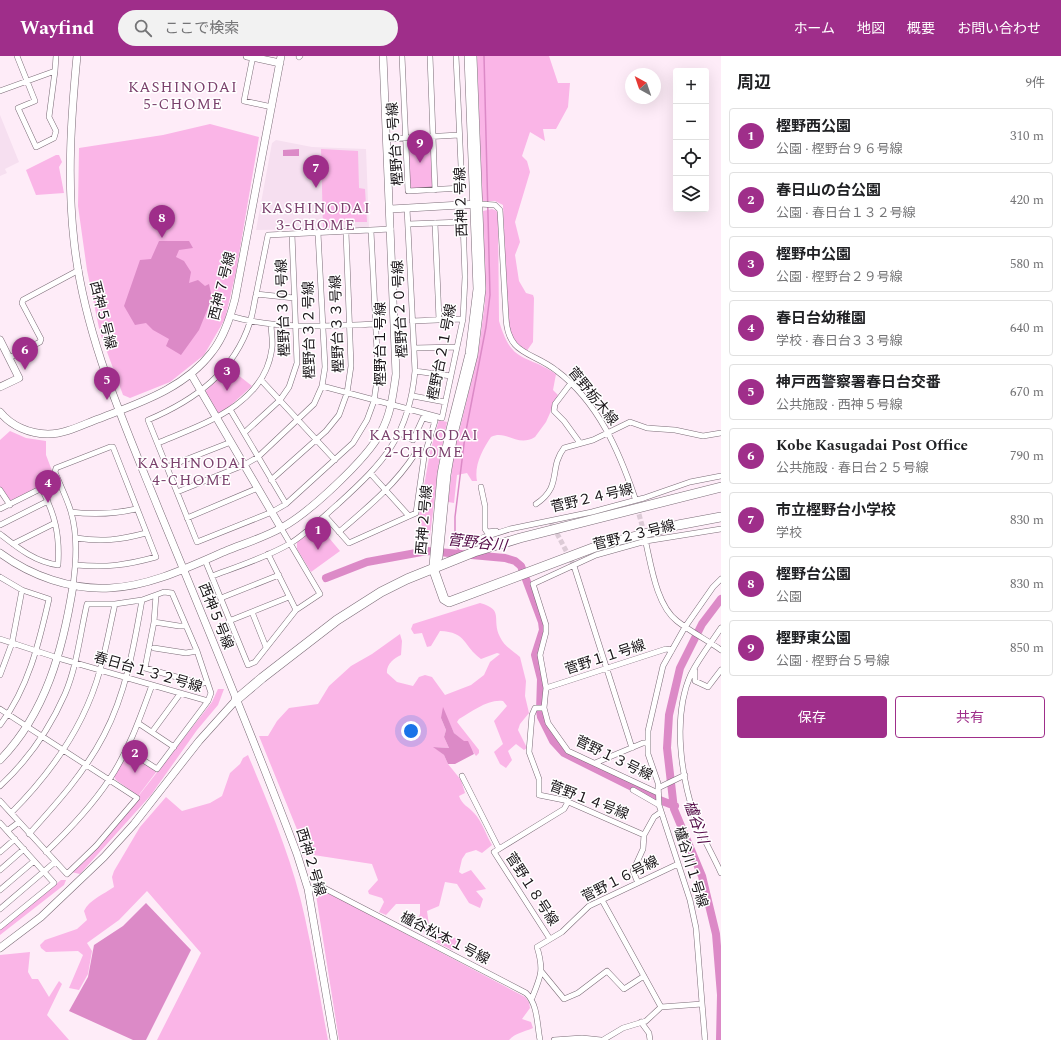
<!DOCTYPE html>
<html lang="ja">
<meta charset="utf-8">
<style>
:root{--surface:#fff;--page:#f2f2f2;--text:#202124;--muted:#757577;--line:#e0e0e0;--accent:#9f2e8a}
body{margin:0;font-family:Spectral,"Noto Sans JP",serif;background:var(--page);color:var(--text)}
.controls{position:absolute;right:12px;top:12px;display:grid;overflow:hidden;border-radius:4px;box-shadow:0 4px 16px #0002}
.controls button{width:36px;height:36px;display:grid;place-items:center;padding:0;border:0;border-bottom:1px solid var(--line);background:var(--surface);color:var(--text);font:20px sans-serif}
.compass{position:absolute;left:625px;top:12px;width:36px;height:36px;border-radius:50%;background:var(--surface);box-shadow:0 4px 16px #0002;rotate:320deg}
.you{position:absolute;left:411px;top:675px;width:14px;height:14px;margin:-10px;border:3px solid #fff;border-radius:50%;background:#1a73e8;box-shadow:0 0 0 6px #1a73e833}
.badge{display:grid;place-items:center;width:26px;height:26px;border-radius:50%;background:var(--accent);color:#fff;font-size:13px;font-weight:700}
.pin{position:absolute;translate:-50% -33px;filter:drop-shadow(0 1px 2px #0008)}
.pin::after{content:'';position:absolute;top:21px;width:14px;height:12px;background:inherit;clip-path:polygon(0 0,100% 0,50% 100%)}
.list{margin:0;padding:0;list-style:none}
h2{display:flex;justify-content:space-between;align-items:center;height:52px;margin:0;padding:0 16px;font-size:17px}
h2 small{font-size:13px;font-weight:400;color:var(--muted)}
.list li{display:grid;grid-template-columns:26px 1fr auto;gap:12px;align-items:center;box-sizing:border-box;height:56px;margin:0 8px 8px;padding:0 8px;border:1px solid var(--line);border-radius:4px}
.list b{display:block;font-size:15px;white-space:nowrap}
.list p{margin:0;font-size:13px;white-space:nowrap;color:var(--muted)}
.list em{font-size:13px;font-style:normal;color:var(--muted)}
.actions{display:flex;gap:8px;padding:12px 16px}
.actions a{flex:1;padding:9px 0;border:1px solid var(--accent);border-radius:4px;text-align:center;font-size:14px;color:var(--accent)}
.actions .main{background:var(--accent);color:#fff}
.icon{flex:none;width:22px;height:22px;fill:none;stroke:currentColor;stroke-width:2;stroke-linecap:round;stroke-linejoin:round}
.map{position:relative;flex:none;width:721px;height:984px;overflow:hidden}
header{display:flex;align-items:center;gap:24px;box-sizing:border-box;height:56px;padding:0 20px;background:var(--accent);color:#fff}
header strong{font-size:19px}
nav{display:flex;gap:22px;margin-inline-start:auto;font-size:14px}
.search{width:280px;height:36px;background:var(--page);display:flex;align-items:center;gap:10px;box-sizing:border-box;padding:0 14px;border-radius:22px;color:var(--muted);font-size:15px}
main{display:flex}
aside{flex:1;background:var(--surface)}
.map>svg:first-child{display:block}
.built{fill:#f6dff0}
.green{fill:#fab5e7}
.water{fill:#dc8ac7}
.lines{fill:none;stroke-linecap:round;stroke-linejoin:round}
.stream{stroke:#dc8ac7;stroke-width:1.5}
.river{stroke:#dc8ac7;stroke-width:8}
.street-tunnel{stroke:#dccbd6;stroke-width:5;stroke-dasharray:5 2.5;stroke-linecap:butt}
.street-casing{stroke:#7b6c77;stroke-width:6}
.secondary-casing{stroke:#7b6c77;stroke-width:8}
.highway-casing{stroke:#7b6c77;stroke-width:10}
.street{stroke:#fff;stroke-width:5}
.secondary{stroke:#fff;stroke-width:7}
.highway{stroke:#fff;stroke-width:9}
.labels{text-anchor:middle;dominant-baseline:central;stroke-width:3;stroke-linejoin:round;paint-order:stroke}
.street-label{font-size:14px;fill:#181317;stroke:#fff}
.neighbourhood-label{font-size:15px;letter-spacing:1px;fill:#7a406c;stroke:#fff}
.water-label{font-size:15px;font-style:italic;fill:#530a47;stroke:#fff}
</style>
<header>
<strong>Wayfind</strong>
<div class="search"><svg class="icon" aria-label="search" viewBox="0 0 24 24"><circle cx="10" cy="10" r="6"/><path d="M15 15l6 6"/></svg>ここで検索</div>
<nav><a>ホーム</a><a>地図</a><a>概要</a><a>お問い合わせ</a></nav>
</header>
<main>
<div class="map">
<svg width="721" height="984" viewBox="0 0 721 984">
<rect width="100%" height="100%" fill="#feecf8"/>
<path class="built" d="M0 59 19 106 5 113 7 117 0 120Z
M276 84 312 91 366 93 369 172 256 174 272 87Z"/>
<path class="green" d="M477 0H549L558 27H570L568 51 556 73H543L545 85 530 76 522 100 527 105 530 116 515 166 520 186 515 199 519 225 526 237 533 239 534 242 533 286 526 296 511 282 508 273 503 149 495 145H483L482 142Z
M210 68 259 81 236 216 225 263 204 299 170 326 130 342 123 339 100 277 87 214 78 150 79 92 163 79Z
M428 83 431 85 433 130 431 132 412 133 409 130 408 85Z
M321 93 358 95 359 132 365 133 367 166H343V171L323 172Z
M56 99H59L62 106 59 111 64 137 36 139 26 114Z
M492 153 497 155 498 160 499 265C512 309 525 297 556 318L553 334 558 339 546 366 535 381C517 392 506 373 491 381 482 394 474 410 477 425H472L467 417 457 419 454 447 448 446 454 396 478 298 485 246 483 155Z
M228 311 252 330 221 358 218 359 205 336Z
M439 364 447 366 439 407 430 480 423 474 419 459 430 396Z
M10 375 26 382 46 385V399L54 420 53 423 13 444H8L0 431V384Z
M319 470 340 495 311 516 297 493V486Z
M480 547C505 554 491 563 500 581 504 590 513 595 520 601L526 625 525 640 529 657 520 668 518 674 527 692 524 694 516 688 508 695 512 704 506 712 500 708 494 696 503 688 494 665 507 650 503 645C487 643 472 656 459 663L457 666 479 694V697L476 700 469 690 454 677 448 664 441 662 446 674 444 681 449 692 434 691 444 699 448 708 461 724 465 737 459 740C462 749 469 751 474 757 482 765 486 779 492 789L482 797 476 794 466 797 462 803 459 816 462 818 471 814 486 833 476 835 483 843 480 852 469 847 457 828 445 826 439 850 427 855 429 869 459 884V887L456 893 452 894 436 886 418 871 416 868 420 858V848H396L386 859 379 856 384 846 382 842 369 838 368 835 378 824 372 808 307 798 259 680H268L277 665 289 652 318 648 329 630 351 610 372 598 400 578 402 585 401 599C394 602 386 609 387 617L397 626 413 630 419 621 425 619 432 621 445 639 471 629 484 619 490 606 500 598 497 597 481 603C463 590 467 576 440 575L431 590 427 591 422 577 414 578 411 573 413 568Z
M218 633H224L218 649 197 674 151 739 80 818 71 816 108 779 212 646Z
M126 697H128L157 715 138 740 116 724 113 719Z
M248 699C270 752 293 805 305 862 314 902 320 943 328 984H157L201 897 147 835 119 864 87 887 92 895 88 918 79 934 69 932 83 899 78 895 46 896 41 892 40 889 45 884 77 873 87 864 84 855C89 844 104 838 114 831L112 821 114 815 140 771 166 741 182 755 210 747 222 740 230 717 240 708 243 702Z
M61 824H66L64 829 0 879V874Z
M321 833 525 941 529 946 530 952 522 963 531 966 533 972C524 976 515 977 509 984H339L316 839 318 835Z
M30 896 28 916 32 923H38L49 941 59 925 62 928 47 959 69 984H0V899Z"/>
<path class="water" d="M299 93V100H283V94Z
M159 185H189L193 192 179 194 176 201 184 205 191 216 189 227 198 224 205 230 209 228 212 242 199 274 181 299 166 290 169 283 153 274 146 267 135 269 124 250 140 204 151 203Z
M443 651 454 677 464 685H468L474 698 455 708H448L444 699 433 691 449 692 444 681 446 674 441 662Z
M146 847 191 894 146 984H133L69 955 88 921 94 889 123 870Z"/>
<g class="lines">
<path class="stream" d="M461 497 455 489V461L465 380 486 271 490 239 484 0"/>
<path class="river" d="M326 522 367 506 427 495 505 502 515 505 521 510 542 566 543 574 535 599 541 623 540 655 541 661 553 685 564 697 652 741 675 750
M720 984 721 939 716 878 702 820 674 753 667 692 669 659 680 612 702 568 721 543"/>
<path class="street-tunnel" d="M637 451 645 480
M550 464 574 510"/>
<defs>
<path id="street" d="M17 0 35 45 18 52 36 91 54 82 56 75 49 61 55 15
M253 0 244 45 272 51
M402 0 408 135 462 132 456 0
M430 0 435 134
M299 1 300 0
M0 35 55 15 56 0
M387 83 459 79
M480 148 495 149 500 154 506 262C508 300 532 295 557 315 598 346 619 395 635 442
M435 167 439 264
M371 175 378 316 374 345 367 364 353 387 286 448 272 456 197 486 148 364C195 344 234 316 250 266 253 257 254 247 256 239 260 219 264 199 268 179L391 173
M256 238 294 242
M230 260C278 274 327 270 375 268
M412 265 463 263
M414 292 457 291
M9 302 40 286 41 283 22 247 23 244 79 214
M415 315 451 320
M261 324 335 404
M571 327 555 348 554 355 564 365 580 387
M322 330 442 362 463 263 465 221 463 166 408 168
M413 340 445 346
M231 355 286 448
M244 377 280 344 289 331 297 307 292 178
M158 387C203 368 265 349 272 292 273 284 271 275 271 268
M167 411 231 386
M371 418 409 460
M271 424 326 375 339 359 347 337 351 310 346 176
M481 431 485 450V473L487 476 496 475
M0 434 10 449
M177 436 244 409 258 401 314 348 322 330 325 311 318 177
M536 448C563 430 548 413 564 392L593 384 630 366 647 372 675 374 703 380 721 377
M0 453 58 424
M71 456C94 459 114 458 136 453
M325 460 349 487 416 457 424 401 435 365 423 362 413 384 400 377
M187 462 258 432
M0 469 48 445
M339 476C367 452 395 429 415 398L424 401
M0 478C18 492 35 506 58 509 60 479 55 459 42 433
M76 482C102 486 120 484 146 477
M645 483C651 508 656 549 677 565 691 576 707 584 721 594
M469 486 510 473 592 456 644 442 690 426 721 420
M13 488 55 467
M268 498 296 554
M205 504 248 609 255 606 296 554 320 538 281 472
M574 510 632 692
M212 520C239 510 267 501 291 487 308 476 323 461 338 448 384 406 409 380 415 315L407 152
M0 521 22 534 49 543C39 587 28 633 0 669
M73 530C76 506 78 480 71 456 67 442 60 429 55 416L56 412 110 391H113L156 501C127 509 106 512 76 509
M156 539 154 566 145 612 201 628 207 626
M221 542 279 519
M142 544 164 536 172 537 197 595 211 637 208 645
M252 556 266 591
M229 565 289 541
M154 566 179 570H184
M721 572C711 587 699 602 691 618 672 660 681 720 695 762 702 781 713 799 721 817
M0 583 58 602 208 645 157 713 126 693
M154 592 186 597 197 595
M695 615V625L708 631 721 614
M0 619 12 587 22 534
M546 632 666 593 672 594
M544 652H535L532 659 529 696 539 723V739L564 744 644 779
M0 653 137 742 96 790 67 818 0 745
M138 667 174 691
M152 676 180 638
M595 707 643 687H648
M462 720 499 793
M0 730C27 705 50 672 65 638 77 610 80 578 87 548H115L142 544C134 590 126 637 104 679 85 716 57 747 29 778
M658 732 685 719
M633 734 659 749
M658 737 568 695 548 667 544 652 546 632 540 599 546 576V569L533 528 596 499 646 485 721 473
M11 757C51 717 85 669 100 614 106 593 110 570 115 548
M0 767 54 827 0 871
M7 775 19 766
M0 796 15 783
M46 796C69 774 91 751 109 724 128 696 140 662 152 629
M0 814 24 793
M638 827 633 815 643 793 644 779 654 761 661 756
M308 833 322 831 526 937C538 948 537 969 540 984
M0 834 34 805
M602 844 661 951
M0 853 55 806
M550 883 494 796 564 753 568 746
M541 915 564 943 578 937 607 915 624 933 644 920
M532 942C541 920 544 914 537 891L562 876 589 850 678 808
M641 966 649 977 650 984
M554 984 582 982 601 984
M603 984 623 972 646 965 661 951 702 948
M705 984 696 872 690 844 659 749 658 727 648 698V675L663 610 685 571 713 531 721 523"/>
<path id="secondary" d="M77 0C71 62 67 123 74 185 84 279 124 367 159 454 206 568 254 683 297 798L308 833 334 984
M247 0 280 7
M391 153 478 148
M0 284 19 322 0 331
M191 318 281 472
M0 356C11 370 30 378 48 378 65 378 82 369 98 363 139 347 184 333 212 296 224 281 230 262 235 243L281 0
M0 497C31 520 71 534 110 532 151 530 191 510 228 494 246 487 265 481 281 472 308 458 367 403 381 376 391 358 393 338 396 318L383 0
M433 510 441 418 449 377 469 298 477 233 468 0
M433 512 439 501 447 419 454 378 474 299 482 233 473 0
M0 704C46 657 63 593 73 530
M0 892 41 861 104 801 134 768 199 685 236 644"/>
<path id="highway" d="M433 512 444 543 449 546 598 490 678 469 721 461
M236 644 262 622 337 564 381 536 407 523 474 496 520 482 721 431"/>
</defs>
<use href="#street" class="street-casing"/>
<use href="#secondary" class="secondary-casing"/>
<use href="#highway" class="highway-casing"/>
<use href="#street" class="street"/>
<use href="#secondary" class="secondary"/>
<use href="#highway" class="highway"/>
</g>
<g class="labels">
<g class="street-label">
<text transform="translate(395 88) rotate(-94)">樫野台５号線</text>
<text transform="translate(461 146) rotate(-92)">西神２号線</text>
<text transform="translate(222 230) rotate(-76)">西神７号線</text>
<text transform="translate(283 252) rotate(-92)">樫野台３０号線</text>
<text transform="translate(400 253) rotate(-93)">樫野台２０号線</text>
<text transform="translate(103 259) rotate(76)">西神５号線</text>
<text transform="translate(337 268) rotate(-92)">樫野台３３号線</text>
<text transform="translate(309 274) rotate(-91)">樫野台３２号線</text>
<text transform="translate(380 288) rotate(-90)">樫野台１号線</text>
<text transform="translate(442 296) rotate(-79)">樫野台２１号線</text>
<text transform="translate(593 340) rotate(51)">菅野栃木線</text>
<text transform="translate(592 442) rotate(-13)">菅野２４号線</text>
<text transform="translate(424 464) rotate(-85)">西神２号線</text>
<text transform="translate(634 479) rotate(-14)">菅野２３号線</text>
<text transform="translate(216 560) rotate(68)">西神５号線</text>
<text transform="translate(605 601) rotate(-18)">菅野１１号線</text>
<text transform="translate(148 616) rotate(16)">春日台１３２号線</text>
<text transform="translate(614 702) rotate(26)">菅野１３号線</text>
<text transform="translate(589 744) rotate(21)">菅野１４号線</text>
<text transform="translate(311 806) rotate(73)">西神２号線</text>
<text transform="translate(691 811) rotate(73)">櫨谷川１号線</text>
<text transform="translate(620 823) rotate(-27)">菅野１６号線</text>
<text transform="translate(532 833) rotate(57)">菅野１８号線</text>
<text transform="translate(445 882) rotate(27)">櫨谷松本１号線</text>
</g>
<g class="neighbourhood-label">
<text x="183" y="31">KASHINODAI<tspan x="183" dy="17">5-CHOME</tspan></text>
<text x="316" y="152">KASHINODAI<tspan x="316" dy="17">3-CHOME</tspan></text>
<text x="424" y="379">KASHINODAI<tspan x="424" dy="17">2-CHOME</tspan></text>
<text x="192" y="407">KASHINODAI<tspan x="192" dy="17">4-CHOME</tspan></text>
</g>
<g class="water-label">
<text transform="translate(477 487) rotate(6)">菅野谷川</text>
<text transform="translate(696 766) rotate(70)">櫨谷川</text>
</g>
</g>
</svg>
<div class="controls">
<button>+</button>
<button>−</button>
<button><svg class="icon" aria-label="locate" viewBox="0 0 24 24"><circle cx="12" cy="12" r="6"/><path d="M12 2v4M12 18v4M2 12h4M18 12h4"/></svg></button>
<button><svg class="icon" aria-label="layers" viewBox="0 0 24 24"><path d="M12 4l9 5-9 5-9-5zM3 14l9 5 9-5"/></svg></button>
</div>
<svg class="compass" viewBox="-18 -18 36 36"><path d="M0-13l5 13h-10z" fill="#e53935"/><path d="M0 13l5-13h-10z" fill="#757577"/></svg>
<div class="you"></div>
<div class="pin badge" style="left:318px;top:494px">1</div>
<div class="pin badge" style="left:135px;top:717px">2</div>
<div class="pin badge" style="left:227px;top:335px">3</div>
<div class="pin badge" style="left:48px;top:447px">4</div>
<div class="pin badge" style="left:107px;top:344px">5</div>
<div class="pin badge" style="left:25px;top:314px">6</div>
<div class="pin badge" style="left:316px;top:132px">7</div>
<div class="pin badge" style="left:162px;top:182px">8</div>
<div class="pin badge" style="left:420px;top:107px">9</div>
</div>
<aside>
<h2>周辺<small>9件</small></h2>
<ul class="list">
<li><span class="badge">1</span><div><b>樫野西公園</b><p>公園 · 樫野台９６号線</p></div><em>310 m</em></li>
<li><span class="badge">2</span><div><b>春日山の台公園</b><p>公園 · 春日台１３２号線</p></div><em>420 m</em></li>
<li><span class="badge">3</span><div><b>樫野中公園</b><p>公園 · 樫野台２９号線</p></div><em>580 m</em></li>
<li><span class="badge">4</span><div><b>春日台幼稚園</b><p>学校 · 春日台３３号線</p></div><em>640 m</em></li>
<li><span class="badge">5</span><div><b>神戸西警察署春日台交番</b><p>公共施設 · 西神５号線</p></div><em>670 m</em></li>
<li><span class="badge">6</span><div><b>Kobe Kasugadai Post Office</b><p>公共施設 · 春日台２５号線</p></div><em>790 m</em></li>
<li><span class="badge">7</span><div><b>市立樫野台小学校</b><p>学校</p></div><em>830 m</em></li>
<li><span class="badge">8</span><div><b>樫野台公園</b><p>公園</p></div><em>830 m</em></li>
<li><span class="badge">9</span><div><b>樫野東公園</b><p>公園 · 樫野台５号線</p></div><em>850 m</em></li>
</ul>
<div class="actions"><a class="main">保存</a><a>共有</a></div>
</aside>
</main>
